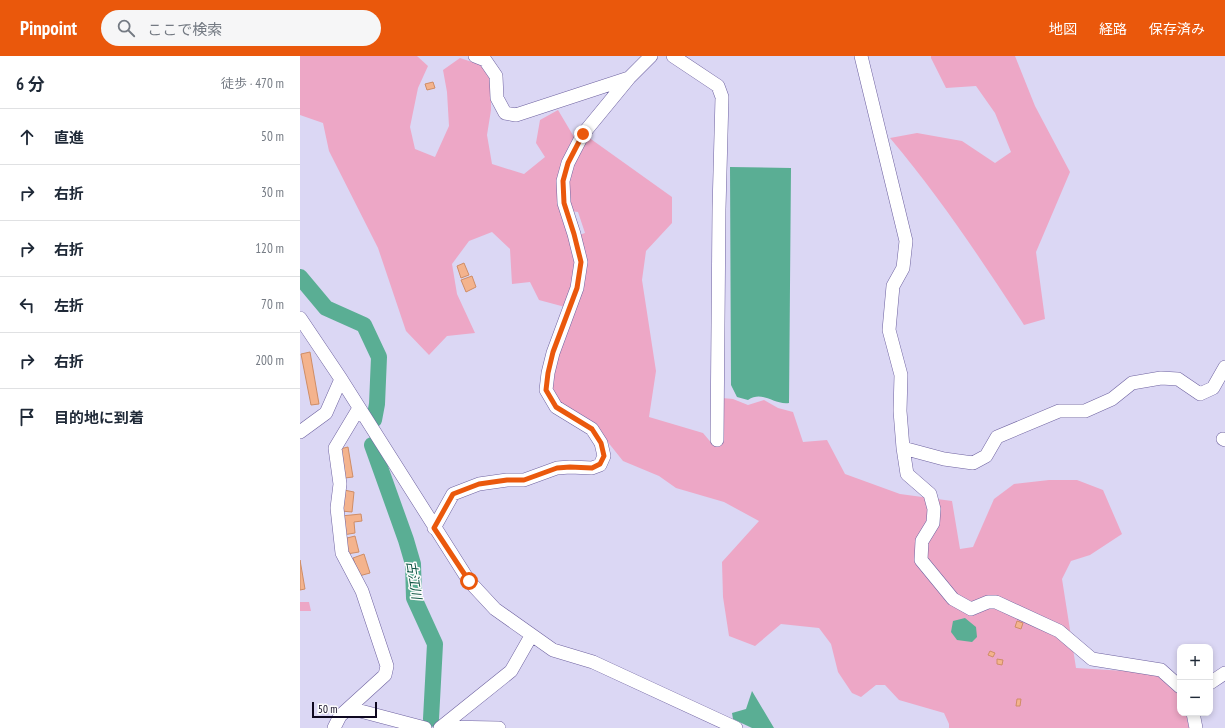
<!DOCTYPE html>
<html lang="ja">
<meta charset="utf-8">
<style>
:root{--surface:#fff;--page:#f6f6f7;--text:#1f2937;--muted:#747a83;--line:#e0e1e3;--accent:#ea580c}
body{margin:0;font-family:"PT Sans Narrow","Noto Sans JP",sans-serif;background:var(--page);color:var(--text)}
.controls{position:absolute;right:12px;bottom:12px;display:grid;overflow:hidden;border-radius:8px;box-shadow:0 2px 6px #0003}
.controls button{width:36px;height:36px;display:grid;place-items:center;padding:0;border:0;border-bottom:1px solid var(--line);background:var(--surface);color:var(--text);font:20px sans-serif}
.scale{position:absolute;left:12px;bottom:10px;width:65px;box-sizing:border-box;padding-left:4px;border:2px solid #0e0820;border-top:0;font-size:11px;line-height:14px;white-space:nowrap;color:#0e0820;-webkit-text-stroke:3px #fcfcfc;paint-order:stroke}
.stop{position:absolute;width:12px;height:12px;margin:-9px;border:3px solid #ea580c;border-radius:50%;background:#fff}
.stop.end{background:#ea580c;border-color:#fff;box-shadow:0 1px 4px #0008}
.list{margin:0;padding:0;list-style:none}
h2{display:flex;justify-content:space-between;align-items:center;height:52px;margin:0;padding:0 16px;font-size:17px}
h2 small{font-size:13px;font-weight:400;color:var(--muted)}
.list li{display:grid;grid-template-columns:26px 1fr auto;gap:12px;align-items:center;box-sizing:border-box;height:56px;padding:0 16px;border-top:1px solid var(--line)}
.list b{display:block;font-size:15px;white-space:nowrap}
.list em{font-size:13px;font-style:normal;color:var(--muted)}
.icon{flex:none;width:22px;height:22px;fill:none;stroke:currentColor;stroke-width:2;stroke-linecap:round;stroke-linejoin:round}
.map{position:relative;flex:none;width:925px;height:672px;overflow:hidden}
header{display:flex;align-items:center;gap:24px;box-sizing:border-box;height:56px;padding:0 20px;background:var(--accent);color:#fff}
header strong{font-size:19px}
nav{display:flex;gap:22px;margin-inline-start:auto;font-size:14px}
.search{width:280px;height:36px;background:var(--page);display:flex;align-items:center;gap:10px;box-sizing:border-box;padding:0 14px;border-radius:22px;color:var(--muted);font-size:15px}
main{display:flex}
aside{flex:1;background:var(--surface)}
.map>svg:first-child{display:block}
.green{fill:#eda7c6}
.water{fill:#5aae94}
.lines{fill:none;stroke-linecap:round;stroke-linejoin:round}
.river{stroke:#5aae94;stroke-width:16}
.building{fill:#f4b38d;stroke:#cf8d66}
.minor-casing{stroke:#6e62a0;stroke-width:14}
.minor{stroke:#fff;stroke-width:13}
.route{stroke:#ea580c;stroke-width:5}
.labels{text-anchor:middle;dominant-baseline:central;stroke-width:3;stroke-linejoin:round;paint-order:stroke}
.water-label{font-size:13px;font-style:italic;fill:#115745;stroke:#fcfcfc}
</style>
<header>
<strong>Pinpoint</strong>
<div class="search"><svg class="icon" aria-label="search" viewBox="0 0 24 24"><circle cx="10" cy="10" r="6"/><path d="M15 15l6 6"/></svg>ここで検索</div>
<nav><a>地図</a><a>経路</a><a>保存済み</a></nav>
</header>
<main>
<aside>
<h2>6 分<small>徒歩 · 470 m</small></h2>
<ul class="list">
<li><svg class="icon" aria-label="ahead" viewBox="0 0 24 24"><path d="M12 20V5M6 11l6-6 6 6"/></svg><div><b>直進</b></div><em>50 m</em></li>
<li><svg class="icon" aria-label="right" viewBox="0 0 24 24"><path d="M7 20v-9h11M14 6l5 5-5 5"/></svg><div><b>右折</b></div><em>30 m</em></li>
<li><svg class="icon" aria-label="right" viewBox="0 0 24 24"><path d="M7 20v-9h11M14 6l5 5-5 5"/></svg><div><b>右折</b></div><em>120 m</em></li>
<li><svg class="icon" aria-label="left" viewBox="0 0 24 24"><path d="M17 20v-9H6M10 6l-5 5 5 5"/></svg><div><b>左折</b></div><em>70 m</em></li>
<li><svg class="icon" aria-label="right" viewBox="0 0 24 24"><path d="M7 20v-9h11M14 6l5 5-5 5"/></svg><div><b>右折</b></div><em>200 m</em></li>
<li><svg class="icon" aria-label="arrive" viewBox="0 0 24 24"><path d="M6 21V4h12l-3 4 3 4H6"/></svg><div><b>目的地に到着</b></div></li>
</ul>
</aside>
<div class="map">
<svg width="925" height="672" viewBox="0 0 925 672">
<rect width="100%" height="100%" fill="#dbd7f4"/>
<path class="green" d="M0 0H117L128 10 118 32 110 71 115 93 135 101 149 70 147 36 143 14 160 2 181 9 191 25V54L187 79 192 108 224 118 245 101 236 87 240 64 258 54 274 81 262 105 268 177 275 206 273 229 265 251 239 244 230 226 212 228 210 193 192 176 169 185 152 208 157 238 175 277 147 280 129 299 106 275 78 192 29 95 23 67 0 59Z
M631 0H715L735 50 770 116 736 196 745 263 724 269C682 205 640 141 590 82L617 77 662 85 695 107 711 96 695 57 676 30 646 32 631 2Z
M288 81 372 141V167L346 195 342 224 356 315 349 361 403 377 414 390 421 387 422 342 433 343 448 349 464 344 478 352 493 356 503 386 527 384 545 418 600 438 652 445 660 493 673 491 694 443 714 428 749 424H777L803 434 822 478 790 499 771 505 762 523 776 612 858 617 880 640V657H886L889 672H649V668L644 657 599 644 585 629H576L561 641 552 637 538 616 531 588 519 572 481 568 455 590 429 580 423 541 422 506 459 465 424 446 376 432 359 420 323 405 295 370 260 347 252 332V319L280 236 279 179 285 177 278 156 270 155 267 126 274 107Z
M0 546H9L11 555H0Z"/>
<path class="water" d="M430 111 491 112 489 347C473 349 463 334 448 344L437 341 431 329Z
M665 562 676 571 677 581 672 586 657 584 651 576 653 565Z
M452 635 474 672H452L433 663 432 657 446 653Z"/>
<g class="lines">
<path class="river" d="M0 221 26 252 64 269 79 301 77 348 74 364
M72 389 106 484 113 508 114 542 135 588 131 663"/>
</g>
<path class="building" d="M133 26 135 32 127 34 125 28Z
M164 207 169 219 161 222 157 210Z
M172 220 176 231 166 236 161 224Z
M10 296 19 348 11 349 1 298Z
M48 391 53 421 45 422 40 393Z
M44 434 54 436 52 456 41 455Z
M61 458 62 465 54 466 55 477 43 479 41 460Z
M55 480 59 496 47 498 43 483Z
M64 498 70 517 59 520 53 502Z
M0 504 5 533 0 534Z
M717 565 723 567 721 573 715 571Z
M690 595 695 597 693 601 688 599Z
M697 603 703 604 702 609 697 608Z
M717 643H721L720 650H716Z"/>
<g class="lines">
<defs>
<path id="minor" d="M175 0 185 4 196 20 197 42 205 57 216 59 329 22
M373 0 418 30 422 41 419 153 417 384
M561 0 606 185 603 212 593 230 589 274 601 319 600 355 603 392 607 418 630 438 634 453 633 467 622 485 621 504 653 543 671 553 688 546H696L759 575 792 603 861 614 880 631
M0 262 41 323 169 525 195 553 253 594 293 606 436 672
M0 376 26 357 41 323
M923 383 925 384
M603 392 644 403 673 407 686 400 697 381 759 355H785L812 343 832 327 861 322 878 323 900 338 913 332 925 311
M134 472 153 438 179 428 207 424H224L257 412 270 411 292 412 300 409 304 400 301 387 292 373 256 351 246 334 248 317 253 297 277 232 281 206 274 178 264 147 263 125 268 107 283 78 329 22 351 0
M910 627 925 617
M49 652 125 672
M893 657 896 672
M142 671 199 672
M34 672 40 660 85 619 87 610 62 535 42 497 37 452 40 428 35 392 59 352
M140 672 211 615 231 580"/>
</defs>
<use href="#minor" class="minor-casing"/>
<use href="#minor" class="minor"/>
</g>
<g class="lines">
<path class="route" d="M169 525 134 472 153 438 179 428 207 424H224L257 412 270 411 292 412 300 408 304 400 301 387 292 373 256 351 246 334 248 317 253 296 277 232 281 206 274 178 264 147 263 125 268 107 283 78"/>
</g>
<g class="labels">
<g class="water-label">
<text transform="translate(114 524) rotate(81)">古江川</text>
</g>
</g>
</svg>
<div class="controls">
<button>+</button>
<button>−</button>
</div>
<div class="scale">50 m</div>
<div class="stop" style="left:169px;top:525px"></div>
<div class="stop end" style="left:283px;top:78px"></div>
</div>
</main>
